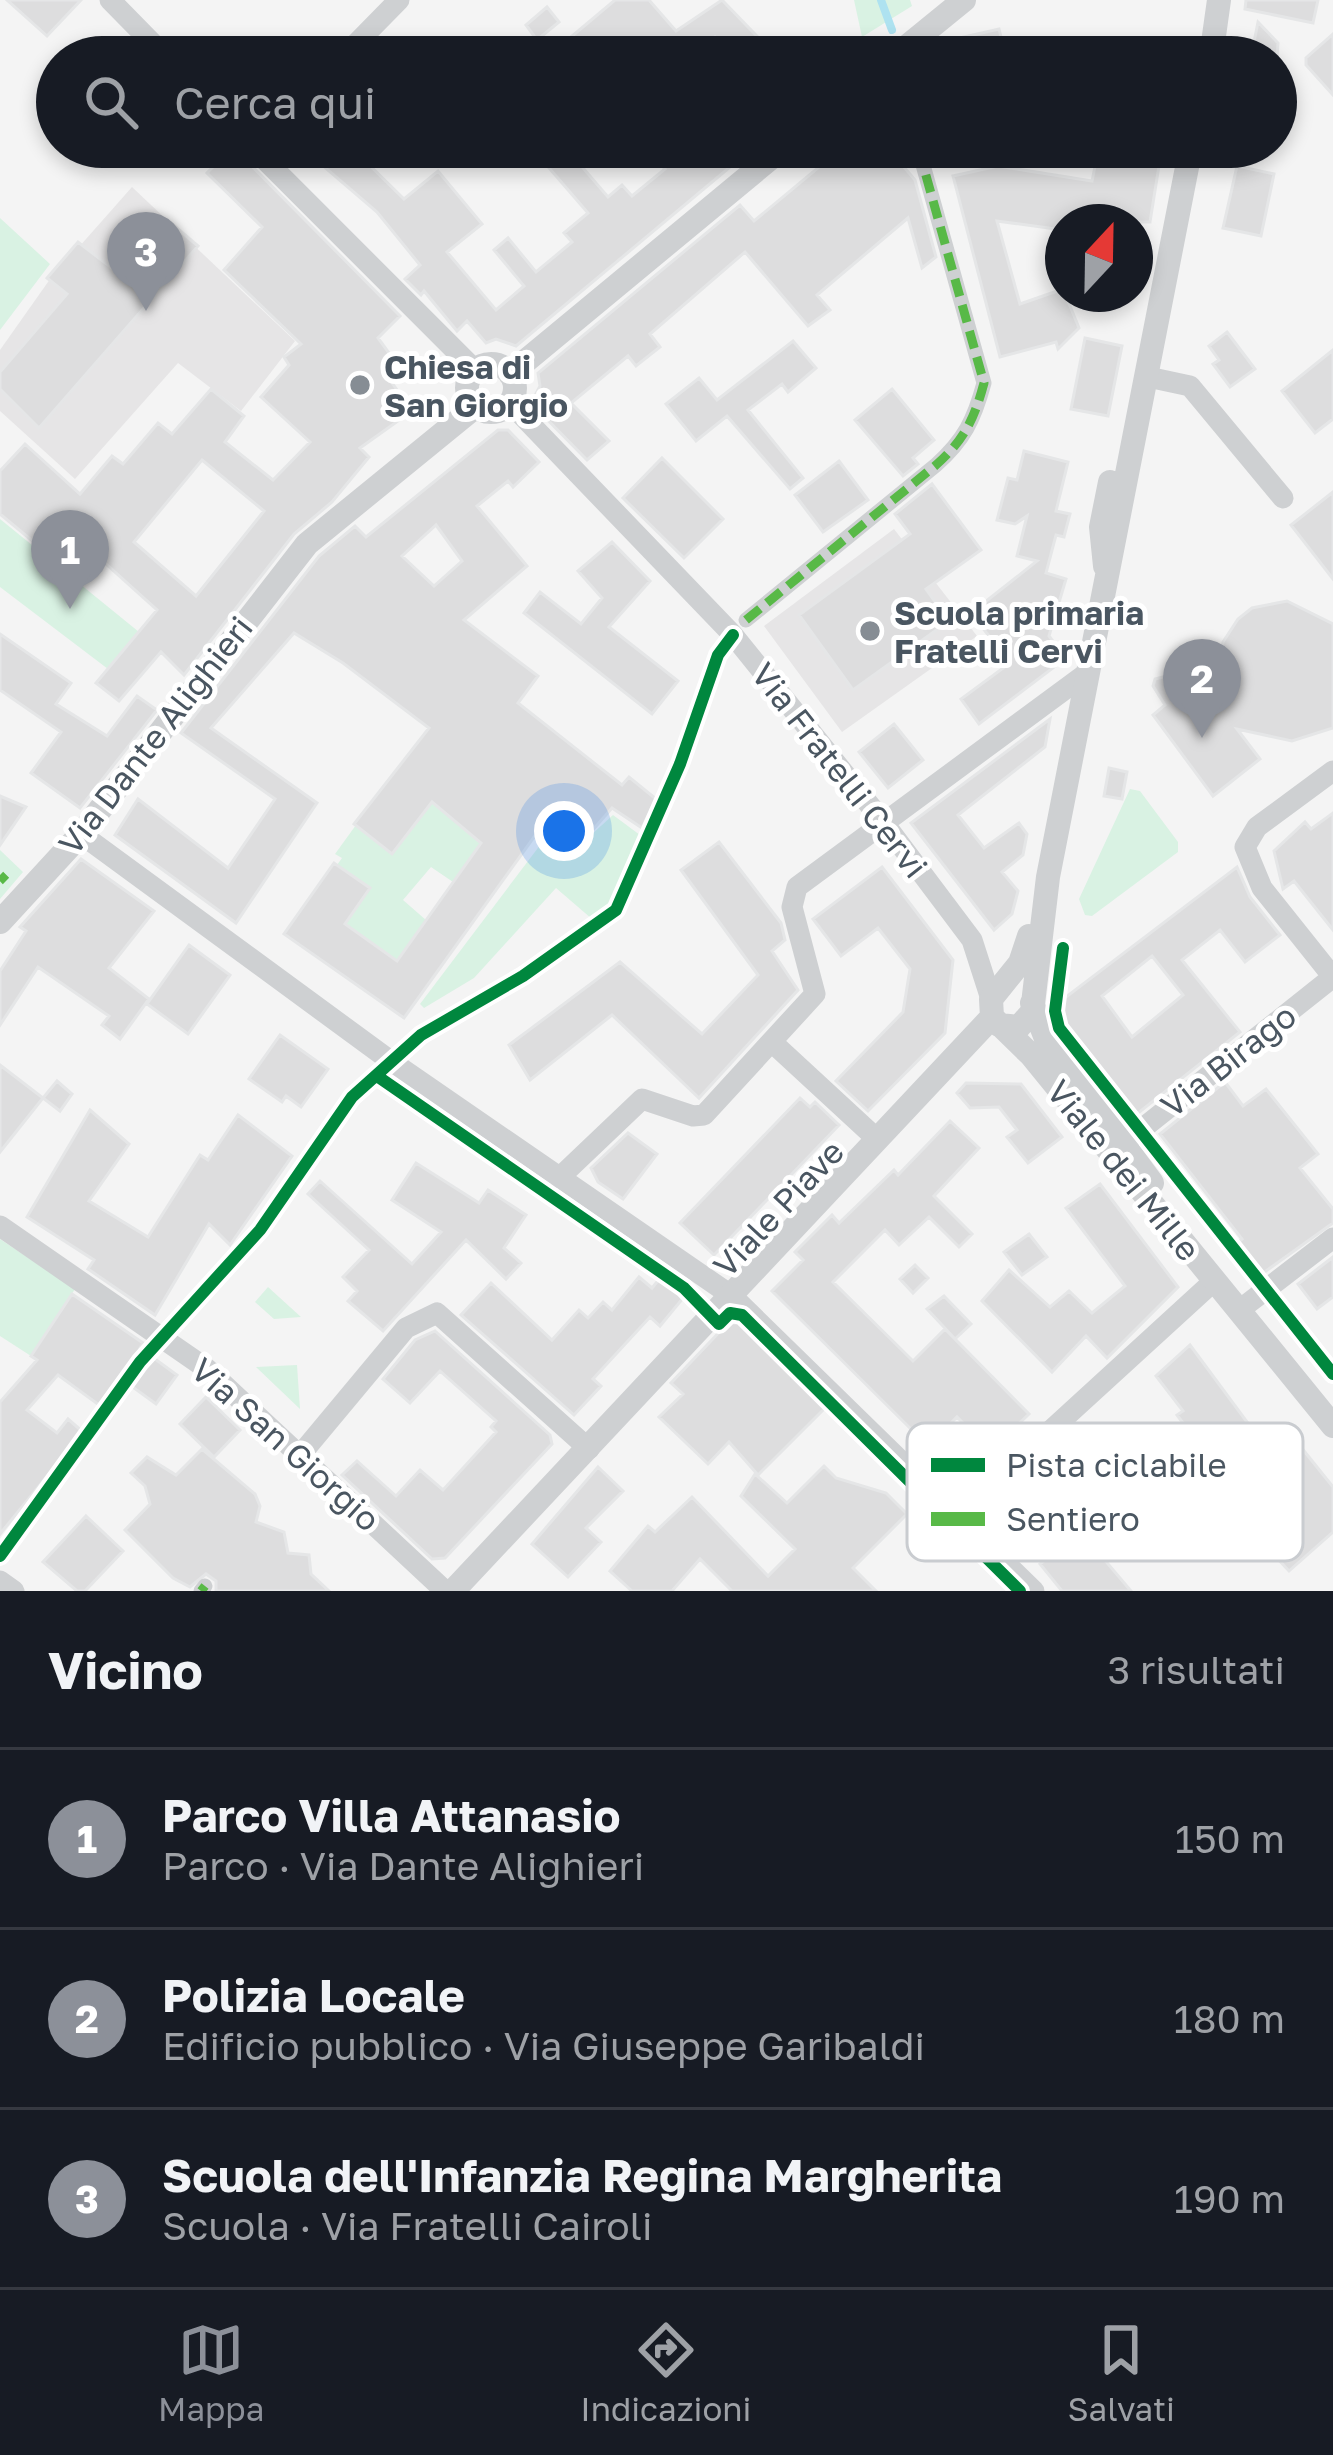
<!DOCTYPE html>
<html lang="it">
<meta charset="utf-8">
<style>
:root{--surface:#171b24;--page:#242831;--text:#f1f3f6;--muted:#9ea1a6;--line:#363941;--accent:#8c9099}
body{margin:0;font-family:"Golos Text",sans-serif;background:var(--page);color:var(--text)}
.compass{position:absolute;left:1045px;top:204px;width:108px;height:108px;border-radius:50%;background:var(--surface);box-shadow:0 6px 18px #0003;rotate:22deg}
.you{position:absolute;left:564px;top:831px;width:42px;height:42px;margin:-30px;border:9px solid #fff;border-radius:50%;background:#1a73e8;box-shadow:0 0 0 18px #1a73e833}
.badge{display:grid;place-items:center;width:78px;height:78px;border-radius:50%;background:var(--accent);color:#fff;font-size:39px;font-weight:700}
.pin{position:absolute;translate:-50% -99px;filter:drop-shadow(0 3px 6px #0008)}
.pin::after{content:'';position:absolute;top:63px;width:42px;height:36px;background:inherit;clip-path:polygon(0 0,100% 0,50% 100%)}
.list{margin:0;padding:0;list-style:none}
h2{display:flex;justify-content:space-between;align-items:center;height:156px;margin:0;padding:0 48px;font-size:51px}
h2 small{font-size:39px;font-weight:400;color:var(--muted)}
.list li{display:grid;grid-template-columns:78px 1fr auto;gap:36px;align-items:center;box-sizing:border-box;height:180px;padding:0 48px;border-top:3px solid var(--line)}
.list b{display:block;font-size:45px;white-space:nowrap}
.list p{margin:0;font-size:39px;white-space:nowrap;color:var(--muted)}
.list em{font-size:39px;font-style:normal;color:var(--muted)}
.icon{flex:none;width:66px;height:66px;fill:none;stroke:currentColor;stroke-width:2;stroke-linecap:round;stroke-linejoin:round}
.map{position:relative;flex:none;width:1333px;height:1591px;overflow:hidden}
.search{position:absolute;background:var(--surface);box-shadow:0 6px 18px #0003;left:36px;right:36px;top:36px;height:132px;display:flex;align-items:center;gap:30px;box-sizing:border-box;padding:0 42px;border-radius:66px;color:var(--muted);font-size:45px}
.sheet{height:696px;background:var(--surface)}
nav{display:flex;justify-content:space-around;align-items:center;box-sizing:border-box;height:168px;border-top:3px solid var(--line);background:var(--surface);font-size:33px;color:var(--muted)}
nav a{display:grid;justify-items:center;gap:6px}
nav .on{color:var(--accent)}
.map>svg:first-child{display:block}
.education{fill:#e6e5e6}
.green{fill:#d9f2e3}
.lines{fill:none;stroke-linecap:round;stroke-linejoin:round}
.stream{stroke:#aee2f0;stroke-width:8}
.building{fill:#ddddde;stroke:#e5e6e7;stroke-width:3;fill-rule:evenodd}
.pedestrian{stroke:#ced0d2;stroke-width:15}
.minor{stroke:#ced0d2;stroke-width:21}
.tertiary{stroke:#ced0d2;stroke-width:24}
.quiet{stroke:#58b947;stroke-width:9;stroke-dasharray:18 9;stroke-linecap:butt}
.cycleway-casing{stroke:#fff;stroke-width:20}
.cycleway{stroke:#00873e;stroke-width:12}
.poi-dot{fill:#868d94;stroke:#fff;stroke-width:4.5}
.labels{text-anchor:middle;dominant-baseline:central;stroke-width:10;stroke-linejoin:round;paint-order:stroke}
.poi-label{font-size:33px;font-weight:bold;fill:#4a5661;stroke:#fff;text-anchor:start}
.street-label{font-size:33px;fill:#4a5661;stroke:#fff}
.key{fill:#fff;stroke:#c9ccd0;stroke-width:3}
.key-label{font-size:33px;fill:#4a5661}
</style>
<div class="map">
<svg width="1333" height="1591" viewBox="0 0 1333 1591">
<rect width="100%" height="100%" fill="#f4f4f4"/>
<path class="education" d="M132 187 295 341 241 411 178 363 75 479 0 411V350L48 282Z
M894 529 977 636 842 732 764 626Z"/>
<path class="green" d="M854 0H910L912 6 862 37Z
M0 218 50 264 0 330Z
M0 519 139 632 108 669 0 587Z
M477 745 456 821 481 843 453 882 431 867 403 900 426 920 397 961 345 924 370 888 337 865 342 858 335 854 356 825 392 853Z
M1130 789 1140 791 1178 842V852L1092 916 1085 915 1079 899Z
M613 815 640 835 609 904 592 919 556 888 474 978 424 1008 420 1004 553 828 580 845Z
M0 850 23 872 0 899Z
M0 1239 75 1289 31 1356 0 1336Z
M268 1287 301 1317 274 1319 255 1302Z
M297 1365 300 1409 256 1367Z"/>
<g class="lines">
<path class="stream" d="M881 0 892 30"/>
</g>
<path class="building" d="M7 0H81L47 36Z
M615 0H649L676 31 722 0 777 57H736L715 37 696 52 689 44 673 57H589L571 37Z
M1246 0H1318L1313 23 1245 9Z
M547 7 559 22 537 40 526 25Z
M1258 22 1278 43 1277 57H1251Z
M999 29 1006 57H964L960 38Z
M1333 34V95L1306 65V58Z
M233 147 400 316 378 338 397 364 385 373 412 411 360 448 369 457 332 502 294 534 184 675 161 652 119 701 96 683 157 610 97 556 78 579 0 514V471L25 444 80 494 112 456 123 464 158 423 172 434 211 389 244 416 225 442 273 480 310 442 261 397 289 365 284 357 301 344 224 270 262 227 207 173ZM202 460 264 511 196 596 134 542Z
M341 147H351L404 199 438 171 482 224 447 252 496 310 524 286 494 250 508 238 536 272 572 242 564 233 588 213 531 147H565L608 197 622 185 632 196 665 169 655 158 666 147H754L516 346 496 339 486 343 467 321 457 331 424 291 421 295 405 279 420 265 377 212 322 165Z
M843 147H887L915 180 936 257 922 268 908 218 817 295 830 310 808 326 745 252 650 334 660 347 636 366 628 356 571 403 609 441 587 460 531 403 540 386 538 373 740 205 754 221Z
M1099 147H1162L1150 222H1063V230L997 221 1020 304 1063 289 1079 328 1058 349 1056 342 1000 357 953 176 998 166 1092 181Z
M1237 166 1274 174 1261 236 1223 228Z
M171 223 198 246 39 428 0 389V372L67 294 47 278 78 242 121 275Z
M1227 332 1255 369 1230 387 1213 364 1219 360 1209 346Z
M1085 338 1122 346 1108 416 1071 409Z
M793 341 816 368 788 392 782 384 748 410 803 478 790 489 727 416 696 441 666 404 699 378 717 400Z
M1333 350V419L1315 433 1282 391Z
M892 389 934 440 913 458 918 464 903 476 855 420Z
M498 430H508L539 462 513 487 508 481 477 506 527 566 464 620 538 676 518 703 622 785 629 777 656 799 642 828 612 808 591 832 557 805 404 1018 284 934 334 863 370 888 345 924 397 961 481 843 432 802 392 854 354 824 429 728 343 663 294 633 211 728 317 803 236 923 115 835 138 799 228 868 275 799 181 733 319 556 355 526 366 537ZM436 525 462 561 434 586 402 556Z
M1024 451 1068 462 1056 511 1070 514 1064 537 1056 535 1046 573 1066 579 1049 636 1066 658 979 724 961 699 1010 663 971 613 1037 561 1017 556 1027 516 1015 524 997 520 1008 478 1017 480Z
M662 458 723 519 684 558 623 498Z
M839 461 868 500 823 532 795 495Z
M932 484 981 550 926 589 949 621 853 690 799 615 910 534 895 514Z
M1333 492V579L1291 525Z
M612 542 650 581 609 627 678 681 652 714 524 613 540 592 581 624 602 598 578 571Z
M1287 601 1333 624V728L1292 741 1237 729 1260 759 1213 796 1153 715 1165 705 1153 686 1155 679 1171 675 1185 692 1220 666 1223 642 1238 619 1252 608Z
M0 634 71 683 56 704 107 736 137 696 157 710 80 808 31 773 61 732 0 690Z
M1050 719 1045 747 958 815 984 848 1019 823 1027 834 1023 855 1002 872 1018 891 1012 914 994 930 911 823Z
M894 724 923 760 888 788 859 752Z
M1109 768 1127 772 1122 799 1104 796Z
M0 796 26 807 0 845Z
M1333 813V930L1294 881 1283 889 1274 851 1305 822 1311 829Z
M719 842 781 923 785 940 772 951 798 990 699 1098 612 1015 530 1080 509 1045 620 962 702 1034 758 975 681 870Z
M81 859 154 911 109 968 149 999 120 1039 102 1025 109 1016 38 967 0 1025V971L26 931 20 927Z
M882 867 953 960 945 1033 868 1111 836 1081 903 1012 910 969 878 928 841 956 813 919Z
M1237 867 1250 897 1280 935 1245 962 1220 930 1182 960 1240 1032 1137 1114 1060 1017 1062 1000ZM1152 956 1183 995 1132 1037 1102 996Z
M189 945 230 975 188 1034 147 1004Z
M280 1035 328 1069 301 1107 286 1096 282 1102 249 1079Z
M0 1065 43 1098 0 1152Z
M57 1081 72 1094 60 1111 43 1098Z
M1225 1082 1243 1106 1266 1089 1318 1154 1300 1168 1333 1209V1223L1259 1276 1235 1245 1242 1239 1160 1134Z
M966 1083 1021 1084 1062 1137 1028 1163 1007 1137 1017 1130 999 1107 970 1108 957 1093Z
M800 1098 810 1107 815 1102 839 1125 714 1255 680 1223Z
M90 1110 129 1144 89 1201 148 1237 200 1155 208 1160 238 1115 292 1156 230 1245 209 1224 155 1315 88 1269 94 1260 27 1217Z
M950 1121 979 1148 934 1196 972 1234 959 1247 929 1217 899 1245 885 1230 833 1282 913 1361 945 1329 1029 1414 990 1451 957 1417 928 1446 772 1291 803 1260 795 1252 832 1215 839 1223 894 1170 898 1175Z
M628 1133 657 1154 623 1199 598 1182 591 1168Z
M416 1163 479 1203 488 1190 526 1215 504 1248 521 1263 506 1279 466 1240 383 1331 348 1301 357 1291 343 1277 369 1250 308 1194 320 1181 412 1264 441 1232 392 1200Z
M1100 1184 1178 1287 1107 1358 1086 1336 1052 1372 982 1301 1009 1270 1050 1307 1069 1291 1092 1313 1125 1286 1066 1208Z
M1029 1234 1047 1257 1022 1275 1004 1252Z
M1333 1257V1297L1317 1309 1298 1284Z
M915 1265 928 1278 913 1293 900 1279Z
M639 1277 652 1288 661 1277 684 1297 660 1326 650 1317 593 1379 601 1386 574 1415 461 1315 491 1283 552 1340 579 1310 588 1318 603 1302 612 1310Z
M72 1294 143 1343 140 1348 177 1375 156 1404 119 1377 99 1405 58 1375 27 1410 57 1433 68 1419 83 1432 0 1534V1402L37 1360 31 1356Z
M944 1296 971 1324 955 1339 927 1309Z
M728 1323H738L825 1408 758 1475 729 1442 708 1464 659 1417 683 1394 671 1383Z
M435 1331 550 1435 552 1444 445 1558 432 1559 342 1475 357 1461 396 1496 420 1470 443 1490 496 1432 491 1427 496 1421 440 1371 410 1403 383 1379 415 1340Z
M1190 1345 1267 1449 1288 1431 1333 1487V1532L1289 1571 1276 1557 1299 1537 1249 1468 1229 1484 1177 1415 1183 1411 1156 1376Z
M206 1397 240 1430 214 1457 180 1424Z
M202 1449 255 1494 260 1506 256 1522 284 1532 288 1553 309 1555 311 1574 329 1591H216V1581L206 1574 190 1587 173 1578 125 1530 150 1504 145 1486 131 1473 147 1457 176 1475Z
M824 1466 836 1478 886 1493 907 1514 853 1568 876 1591H732L700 1559 672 1591H632L610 1571 648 1526 655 1532 692 1497 768 1576 795 1549 741 1496 755 1474 787 1503Z
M598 1467 623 1491 586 1528 601 1542 568 1577 532 1544Z
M86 1516 123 1551 85 1591H77L43 1562Z
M1099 1516 1115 1536 1097 1551 1131 1591H1062L1040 1564Z"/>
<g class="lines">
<path class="pedestrian" d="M746 620 936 465C964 440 974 420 984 383L918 147
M201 1591 205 1586"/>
<path class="minor" d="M110 0 166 57
M343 57 399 0
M252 147 475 370
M1148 377 1190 386 1283 498
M510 403 733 635 884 823 972 940 991 999
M1333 771 1257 827 1245 847 1262 888 1333 977
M81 834 392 1062 732 1296 1034 1591
M774 1044 878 1140
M1123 1144 1333 977
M559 1178 642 1099 693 1116 704 1115 815 994 792 907 797 887 1087 673
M0 1226 207 1369 445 1591
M1242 1308 1333 1238
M301 1454 406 1328 437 1313 589 1449
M953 1508 1003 1474 1214 1281
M0 1581 14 1591"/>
<path class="tertiary" d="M894 57 964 0
M1211 57 1219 0
M467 388a24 24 0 1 1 48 0a24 24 0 1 1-48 0Z
M510 374 784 147
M1105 566 1101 527 1110 482
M0 922 81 834 307 544 475 407
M1029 936 1020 963 991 999 992 1017 1031 1055 1333 1426
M1032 1003 1047 1041 1152 1183
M999 1025 1019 1027 1032 1012 1048 877 1191 147
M453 1591 992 1017"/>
<path class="quiet" d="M746 620 936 465C964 440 974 420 984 383L918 147
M0 875 6 881
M201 1591 205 1586"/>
<defs>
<path id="cycleway" d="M1063 948 1055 1011 1059 1028 1333 1374
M377 1076 684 1288 719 1324 730 1313 742 1315 1020 1591
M0 1556 140 1362 260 1230 352 1097 421 1035 523 976 616 910 680 764 718 655 733 635"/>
</defs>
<use href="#cycleway" class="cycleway-casing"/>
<use href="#cycleway" class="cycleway"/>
</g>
<g class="poi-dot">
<circle cx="360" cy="385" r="12"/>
<circle cx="870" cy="631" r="12"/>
</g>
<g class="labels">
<g class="poi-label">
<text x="384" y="366">Chiesa di<tspan x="384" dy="38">San Giorgio</tspan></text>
<text x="894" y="612">Scuola primaria<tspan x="894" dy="38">Fratelli Cervi</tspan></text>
</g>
<g class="street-label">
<text transform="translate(155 735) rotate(-52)">Via Dante Alighieri</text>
<text transform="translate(840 770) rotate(52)">Via Fratelli Cervi</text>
<text transform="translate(1228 1060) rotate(-38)">Via Birago</text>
<text transform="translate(1124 1170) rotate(51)">Viale dei Mille</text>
<text transform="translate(778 1208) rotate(-47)">Viale Piave</text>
<text transform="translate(286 1444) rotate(42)">Via San Giorgio</text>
</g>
</g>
<rect x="907" y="1423" width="396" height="138" rx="18" class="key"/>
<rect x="931" y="1458" width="54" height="14" fill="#00873e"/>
<rect x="931" y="1512" width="54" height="14" fill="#58b947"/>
<g class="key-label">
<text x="1006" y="1477">Pista ciclabile</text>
<text x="1006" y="1531">Sentiero</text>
</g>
</svg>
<svg class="compass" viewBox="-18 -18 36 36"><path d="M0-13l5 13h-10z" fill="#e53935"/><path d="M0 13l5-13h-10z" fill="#9ea1a6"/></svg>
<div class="you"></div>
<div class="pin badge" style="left:70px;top:609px">1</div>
<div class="pin badge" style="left:1202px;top:738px">2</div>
<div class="pin badge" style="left:146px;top:311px">3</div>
<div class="search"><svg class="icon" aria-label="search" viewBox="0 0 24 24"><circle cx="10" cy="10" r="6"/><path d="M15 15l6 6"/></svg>Cerca qui</div>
</div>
<section class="sheet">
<h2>Vicino<small>3 risultati</small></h2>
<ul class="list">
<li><span class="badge">1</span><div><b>Parco Villa Attanasio</b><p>Parco · Via Dante Alighieri</p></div><em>150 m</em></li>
<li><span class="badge">2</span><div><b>Polizia Locale</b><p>Edificio pubblico · Via Giuseppe Garibaldi</p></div><em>180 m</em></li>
<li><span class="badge">3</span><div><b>Scuola dell'Infanzia Regina Margherita</b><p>Scuola · Via Fratelli Cairoli</p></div><em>190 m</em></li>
</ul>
</section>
<nav>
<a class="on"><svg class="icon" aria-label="map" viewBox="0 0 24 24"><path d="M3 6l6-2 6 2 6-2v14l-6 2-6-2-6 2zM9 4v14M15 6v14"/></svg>Mappa</a>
<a><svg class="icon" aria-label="directions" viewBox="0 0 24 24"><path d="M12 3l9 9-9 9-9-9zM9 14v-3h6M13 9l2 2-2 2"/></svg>Indicazioni</a>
<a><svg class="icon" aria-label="saved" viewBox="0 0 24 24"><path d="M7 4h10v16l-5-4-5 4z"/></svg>Salvati</a>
</nav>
